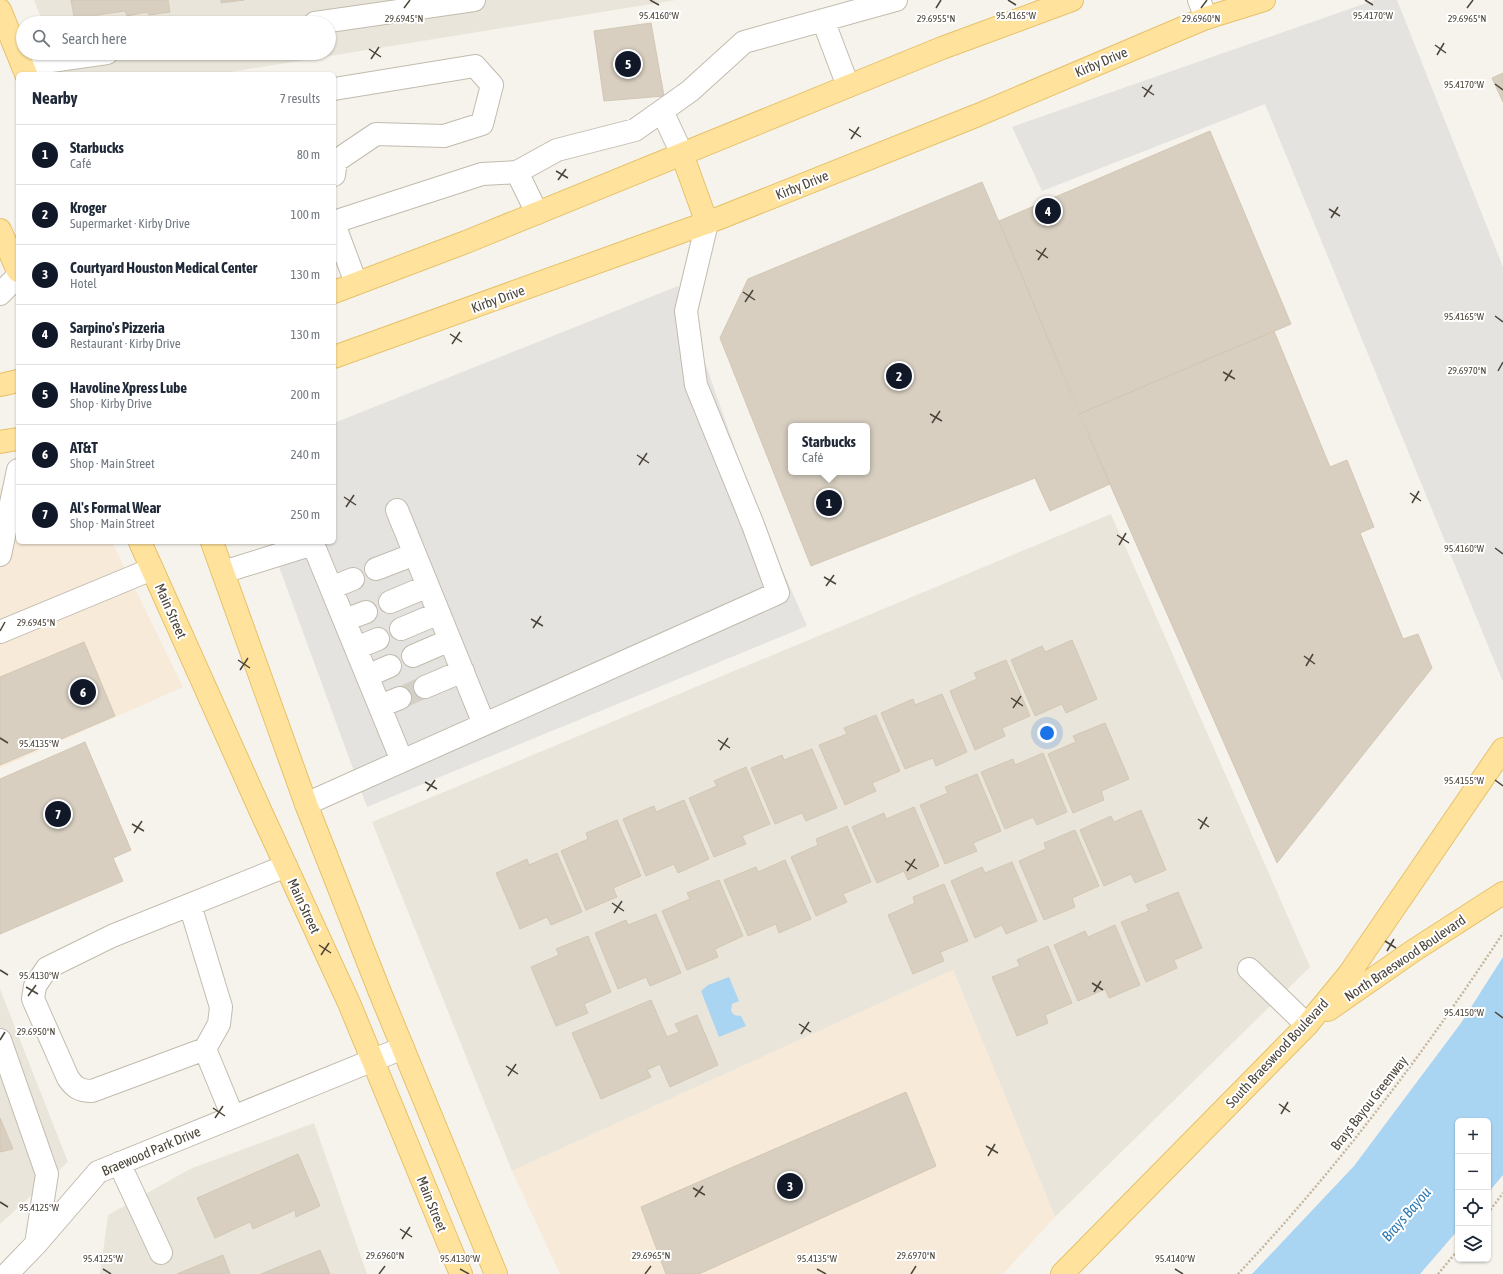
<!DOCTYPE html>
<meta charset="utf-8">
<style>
:root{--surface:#fff;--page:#f6f6f7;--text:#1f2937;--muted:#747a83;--line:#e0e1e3;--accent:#111827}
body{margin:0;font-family:"Asap Condensed",sans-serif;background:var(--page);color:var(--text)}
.controls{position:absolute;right:12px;bottom:12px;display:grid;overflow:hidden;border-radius:6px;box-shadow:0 1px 3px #0004}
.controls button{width:36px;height:36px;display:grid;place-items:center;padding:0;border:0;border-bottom:1px solid var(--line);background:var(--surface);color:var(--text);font:20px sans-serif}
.you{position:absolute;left:1047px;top:733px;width:14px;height:14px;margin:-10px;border:3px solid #fff;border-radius:50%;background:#1a73e8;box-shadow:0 0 0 6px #1a73e833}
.badge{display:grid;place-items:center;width:26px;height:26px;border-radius:50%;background:var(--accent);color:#fff;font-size:13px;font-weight:700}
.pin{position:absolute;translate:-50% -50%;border:2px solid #fff;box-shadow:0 1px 4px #0006}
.popup{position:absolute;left:788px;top:423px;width:82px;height:52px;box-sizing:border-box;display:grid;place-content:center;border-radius:6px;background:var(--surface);filter:drop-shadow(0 1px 3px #0005);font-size:13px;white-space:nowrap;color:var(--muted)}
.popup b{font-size:15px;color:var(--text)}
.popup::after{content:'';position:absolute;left:50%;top:100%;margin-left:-8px;border:8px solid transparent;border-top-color:var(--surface)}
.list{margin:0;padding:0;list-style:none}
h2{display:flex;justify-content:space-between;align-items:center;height:52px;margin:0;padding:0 16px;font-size:17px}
h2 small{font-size:13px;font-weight:400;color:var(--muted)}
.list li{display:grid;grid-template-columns:26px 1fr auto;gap:12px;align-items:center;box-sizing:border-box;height:60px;padding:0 16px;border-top:1px solid var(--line)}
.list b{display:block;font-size:15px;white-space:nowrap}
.list p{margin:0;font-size:13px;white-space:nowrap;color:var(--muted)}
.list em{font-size:13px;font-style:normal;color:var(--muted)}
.icon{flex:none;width:22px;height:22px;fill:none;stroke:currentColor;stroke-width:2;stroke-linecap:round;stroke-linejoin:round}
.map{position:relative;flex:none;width:1503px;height:1274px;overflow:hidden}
.search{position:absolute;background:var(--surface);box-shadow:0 1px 3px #0004;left:16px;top:16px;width:320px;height:44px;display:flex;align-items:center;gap:10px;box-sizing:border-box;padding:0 14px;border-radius:22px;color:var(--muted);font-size:15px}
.panel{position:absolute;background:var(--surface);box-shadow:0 1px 3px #0004;left:16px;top:72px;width:320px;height:472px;border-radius:6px}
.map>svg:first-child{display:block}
.residential{fill:#eae5da}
.commercial{fill:#f7ead8}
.parking{fill:#e5e3e0}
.water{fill:#a9d4f2}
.building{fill:#d8cfc1;stroke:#d3c7b4;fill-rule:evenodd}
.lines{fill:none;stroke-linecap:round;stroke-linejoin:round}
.minor-tunnel{stroke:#d4d0c8;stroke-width:22;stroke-dasharray:22 11;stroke-linecap:butt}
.minor-casing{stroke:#c2bbae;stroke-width:24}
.major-casing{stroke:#e6c16a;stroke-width:24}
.path{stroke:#c4b79f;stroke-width:2.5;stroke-dasharray:2 2;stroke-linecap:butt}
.minor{stroke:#fff;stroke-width:22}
.major{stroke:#ffe39c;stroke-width:22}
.ticks{fill:none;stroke:#4b4439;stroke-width:1.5}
.labels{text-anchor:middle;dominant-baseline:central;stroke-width:4;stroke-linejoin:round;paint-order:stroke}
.street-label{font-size:14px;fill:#4b4439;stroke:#fff}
.water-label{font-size:15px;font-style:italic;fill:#2e7ab2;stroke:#fff}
.ticks-label{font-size:10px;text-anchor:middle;fill:#4b4439;stroke:#fff;stroke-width:4;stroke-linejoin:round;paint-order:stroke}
</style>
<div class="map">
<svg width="1503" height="1274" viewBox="0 0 1503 1274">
<rect width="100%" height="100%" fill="#f6f3ec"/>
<path class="residential" d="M34 0H676L218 74H63L55 53H329V23H43Z
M1111 514 1310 967 1055 1217 953 970 512 1171 372 822Z
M0 989 68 1162 0 1224Z
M314 1123 367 1274H100L108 1215 190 1169Z"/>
<path class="commercial" d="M18 487V542H112L183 687 0 768V488Z
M953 970 1055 1217 1003 1274H560L512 1171Z"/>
<path class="parking" d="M1375 0H1397L1503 267V682L1265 104 1042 191 1012 127Z
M678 286 760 519 807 626 367 807 270 542H334V423Z"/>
<path class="water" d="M1503 957V1175L1488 1193V1121H1458V1230L1420 1274H1252L1354 1166 1461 1023Z
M729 977 739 1001 732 1004 731 1011 734 1015 741 1016 746 1026 719 1037 701 991 708 985Z"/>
<path class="building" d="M71 0H168L170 12 149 15 147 12 127 16 125 11 97 15 96 20 75 22Z
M221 0H244L221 3Z
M651 23 664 96 604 101 594 31Z
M1503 73V102L1492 78Z
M1210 131 1291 324 1079 414 999 221Z
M982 182 1110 484 1050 511 1035 478 811 566 720 338 748 279ZM791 426H867V472H791Z
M1274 331 1330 467 1347 460 1374 527 1360 533 1403 639 1418 634 1432 668 1277 863 1079 414Z
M1072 640 1097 699 1066 713 1062 704 1035 716 1011 660 1042 646 1045 652Z
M84 642 115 716 0 765V677Z
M1006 660 1030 716 1002 728 1005 736 975 750 950 691 977 679 974 673Z
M942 694 967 752 936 766 933 758 905 769 881 713 913 699 915 705Z
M876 715 900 771 872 783 876 791 845 805 819 745 847 734 844 728Z
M1105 723 1129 779 1101 791 1104 800 1073 813 1048 754 1076 742 1073 736Z
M85 742 131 850 113 858 123 881 0 934V779Z
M812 749 837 808 806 821 802 813 775 824 751 768 782 755 784 760Z
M1043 753 1067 812 1037 825 1033 817 1005 829 981 772 1013 759 1015 765Z
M746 767 770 824 742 836 746 844 714 857 689 798 717 786 714 781Z
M977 774 1001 831 973 843 977 851 945 864 920 805 948 793 945 787Z
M684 800 709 859 678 873 674 864 646 876 623 819 654 806 656 812Z
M914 807 939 866 908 880 904 871 877 883 852 827 884 813 886 819Z
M1141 810 1166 870 1135 883 1131 874 1104 886 1080 830 1111 816 1114 822Z
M617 820 641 876 613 888 617 897 586 910 561 851 588 839 586 833Z
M847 826 871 882 843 894 847 902 816 916 791 857 818 845 816 839Z
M1075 830 1099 886 1072 898 1075 907 1044 920 1019 861 1046 849 1044 843Z
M557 853 582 912 551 925 547 917 520 929 496 873 527 859 529 865Z
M785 860 811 919 779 933 776 924 748 936 724 880 756 867 758 872Z
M1012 862 1037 921 1006 934 1002 925 975 938 951 881 982 867 985 873Z
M719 880 743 936 715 949 718 957 687 970 662 911 690 899 687 893Z
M944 884 968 941 940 952 944 961 913 974 888 915 915 903 913 897Z
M1178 892 1202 948 1174 960 1177 968 1146 982 1121 922 1149 911 1146 905Z
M656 914 681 973 650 986 646 977 618 989 595 933 626 920 628 925Z
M1115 925 1140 985 1109 998 1105 989 1078 1001 1054 945 1085 931 1088 937Z
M588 936 611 992 584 1004 588 1013 556 1026 531 967 559 955 556 949Z
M1048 946 1072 1003 1045 1015 1048 1023 1017 1036 992 977 1020 966 1017 960Z
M651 1000 667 1037 679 1032 675 1024 697 1015 718 1065 670 1087 660 1064 647 1070 651 1077 601 1099 572 1033Z
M906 1092 936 1166 699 1274H666L641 1207Z
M0 1118 13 1149 0 1152Z
M298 1154 320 1206 296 1217 295 1210 253 1229 250 1222 215 1238 197 1198Z
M320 1250 330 1274H261Z
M223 1255 230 1274H177Z"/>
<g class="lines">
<path class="minor-tunnel" d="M400 698 425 687"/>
<defs>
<path id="minor" d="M1199 0 1206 18
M823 20 848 86
M315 23 474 0
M23 65 107 53
M334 89 475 66 492 85 482 124 444 136 376 134 336 161 334 175
M662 111 682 154
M517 172 537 213
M334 222 482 174 517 172 557 150 635 130 690 91 744 42 896 0
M334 224 356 283
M0 294 18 276
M397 510 484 724
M0 555 18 470
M376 569 415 554
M223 572 313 544 402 761
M331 588 353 579
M390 602 428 586
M345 620 366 612
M401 629 439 613
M0 632 152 569
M356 648 378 639
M413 656 450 640
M367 676 390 666
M425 687 463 671
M380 706 400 698
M306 804 778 593 753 525 696 385 686 311 707 223
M190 905 221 1007 219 1024 205 1049
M1249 969 1307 1025
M0 1040 47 1174 36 1244
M233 1117 205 1049 92 1091C80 1091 75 1088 68 1078L33 999 35 986 47 968 112 936 286 866
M119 1163 161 1253
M7 1274 36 1244 98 1172 403 1048"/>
<path id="major" d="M0 10 26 74
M682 154 707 223
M0 230 18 271
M334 292 466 242 942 48 1072 0
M334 357 717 219 978 115 1206 18 1264 0
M0 385 18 381
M0 442 18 439
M140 542 261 812 349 1003 461 1274
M212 542 306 804 379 990 496 1274
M1328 1010 1413 951 1503 893
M1062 1274 1307 1025 1349 974 1503 749"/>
</defs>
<use href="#minor" class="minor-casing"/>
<use href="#major" class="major-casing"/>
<path class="path" d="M1488 1213 1503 1193
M1238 1274C1337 1169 1424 1053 1503 933
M1438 1274 1458 1250"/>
<use href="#minor" class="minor"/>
<use href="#major" class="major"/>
</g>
<path class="ticks" d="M650 0 659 5M1008 0 1016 5M1365 0 1373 5M404 8 410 0M936 8 941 0M1201 8 1207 0M1467 8 1473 0M1435 45 1446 53M369 49 381 57M1437 55 1444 43M371 59 379 47M1495 84 1503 90M1142 87 1154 95M1144 97 1152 85M849 129 861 137M851 139 859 127M556 171 568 178M558 180 566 169M1329 209 1340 216M1331 218 1338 207M1036 250 1048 258M1038 260 1046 248M743 292 755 300M745 302 753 290M1495 316 1503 322M450 334 462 342M452 344 460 332M1498 371 1503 362M1223 372 1235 379M1225 381 1232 370M930 414 942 421M932 423 940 411M637 455 649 463M639 465 647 453M1410 493 1421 501M344 497 356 505M1412 503 1419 491M346 507 354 495M1117 535 1129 543M1119 545 1126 533M1495 548 1503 554M824 577 836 584M826 586 834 575M531 619 543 626M533 628 541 616M0 631 5 622M1304 656 1315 664M238 660 250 668M1306 666 1313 654M240 670 248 658M1011 698 1023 706M1013 708 1021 696M0 738 8 743M718 740 730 748M720 750 728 738M1495 780 1503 786M425 782 437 789M427 791 435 780M1198 819 1209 827M132 824 144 831M1200 829 1207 817M134 833 142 821M905 861 917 869M907 871 915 859M612 903 624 911M614 913 622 901M1385 941 1396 948M319 945 331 953M1387 951 1394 939M321 955 329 943M0 970 8 975M1092 983 1103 990M26 987 38 994M1094 992 1101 981M28 996 36 985M1495 1012 1503 1018M799 1024 811 1032M801 1034 809 1022M0 1040 5 1032M506 1066 518 1074M508 1076 516 1064M1279 1104 1290 1112M213 1108 225 1116M1281 1114 1288 1102M215 1118 223 1106M986 1146 998 1153M988 1156 995 1144M693 1188 705 1195M695 1197 703 1186M0 1202 8 1207M400 1229 412 1237M402 1239 410 1227M103 1269 111 1274M460 1269 469 1274M817 1269 826 1274M1175 1269 1183 1274M379 1274 385 1266M645 1274 651 1266M911 1274 916 1266"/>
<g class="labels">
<g class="street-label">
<text transform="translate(1101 62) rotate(-23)">Kirby Drive</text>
<text transform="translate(802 185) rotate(-22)">Kirby Drive</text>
<text transform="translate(498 299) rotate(-20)">Kirby Drive</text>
<text transform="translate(171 611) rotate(66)">Main Street</text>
<text transform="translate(304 906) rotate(65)">Main Street</text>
<text transform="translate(1405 958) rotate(-34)">North Braeswood Boulevard</text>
<text transform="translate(1277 1053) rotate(-47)">South Braeswood Boulevard</text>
<text transform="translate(1369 1103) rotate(-52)">Brays Bayou Greenway</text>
<text transform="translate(151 1151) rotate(-23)">Braewood Park Drive</text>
<text transform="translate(432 1204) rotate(68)">Main Street</text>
</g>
<g class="water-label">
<text transform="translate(1406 1214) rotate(-49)">Brays Bayou</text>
</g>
</g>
<g class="ticks-label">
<text x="659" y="19">95.4160°W</text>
<text x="1016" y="19">95.4165°W</text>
<text x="1373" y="19">95.4170°W</text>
<text x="404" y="22">29.6945°N</text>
<text x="936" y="22">29.6955°N</text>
<text x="1201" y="22">29.6960°N</text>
<text x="1467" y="22">29.6965°N</text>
<text x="1464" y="88">95.4170°W</text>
<text x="1464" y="320">95.4165°W</text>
<text x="1467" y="374">29.6970°N</text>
<text x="1464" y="552">95.4160°W</text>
<text x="36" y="626">29.6945°N</text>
<text x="39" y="747">95.4135°W</text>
<text x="1464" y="784">95.4155°W</text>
<text x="39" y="979">95.4130°W</text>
<text x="1464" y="1016">95.4150°W</text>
<text x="36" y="1035">29.6950°N</text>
<text x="39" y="1211">95.4125°W</text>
<text x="385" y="1259">29.6960°N</text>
<text x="651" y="1259">29.6965°N</text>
<text x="916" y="1259">29.6970°N</text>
<text x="103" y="1262">95.4125°W</text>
<text x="460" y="1262">95.4130°W</text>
<text x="817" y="1262">95.4135°W</text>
<text x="1175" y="1262">95.4140°W</text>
</g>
</svg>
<div class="controls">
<button>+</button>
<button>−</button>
<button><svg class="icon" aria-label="locate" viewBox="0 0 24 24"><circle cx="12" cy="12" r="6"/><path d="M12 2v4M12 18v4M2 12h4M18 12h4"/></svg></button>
<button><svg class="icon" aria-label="layers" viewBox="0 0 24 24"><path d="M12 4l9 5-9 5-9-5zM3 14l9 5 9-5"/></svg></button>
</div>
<div class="you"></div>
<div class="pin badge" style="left:829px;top:503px">1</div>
<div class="popup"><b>Starbucks</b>Café</div>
<div class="pin badge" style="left:899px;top:376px">2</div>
<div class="pin badge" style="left:790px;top:1186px">3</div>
<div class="pin badge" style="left:1048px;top:211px">4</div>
<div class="pin badge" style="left:628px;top:64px">5</div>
<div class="pin badge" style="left:83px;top:692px">6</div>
<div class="pin badge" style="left:58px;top:814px">7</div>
<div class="search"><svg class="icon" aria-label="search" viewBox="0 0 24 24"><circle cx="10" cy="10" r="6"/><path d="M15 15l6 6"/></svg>Search here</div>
<section class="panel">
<h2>Nearby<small>7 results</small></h2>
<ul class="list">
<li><span class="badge">1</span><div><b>Starbucks</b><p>Café</p></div><em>80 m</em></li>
<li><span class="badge">2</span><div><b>Kroger</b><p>Supermarket · Kirby Drive</p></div><em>100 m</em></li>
<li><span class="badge">3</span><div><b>Courtyard Houston Medical Center</b><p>Hotel</p></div><em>130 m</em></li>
<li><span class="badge">4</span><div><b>Sarpino's Pizzeria</b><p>Restaurant · Kirby Drive</p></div><em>130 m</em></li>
<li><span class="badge">5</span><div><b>Havoline Xpress Lube</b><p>Shop · Kirby Drive</p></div><em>200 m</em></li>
<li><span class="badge">6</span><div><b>AT&amp;T</b><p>Shop · Main Street</p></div><em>240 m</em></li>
<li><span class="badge">7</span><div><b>Al's Formal Wear</b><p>Shop · Main Street</p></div><em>250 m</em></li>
</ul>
</section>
</div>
